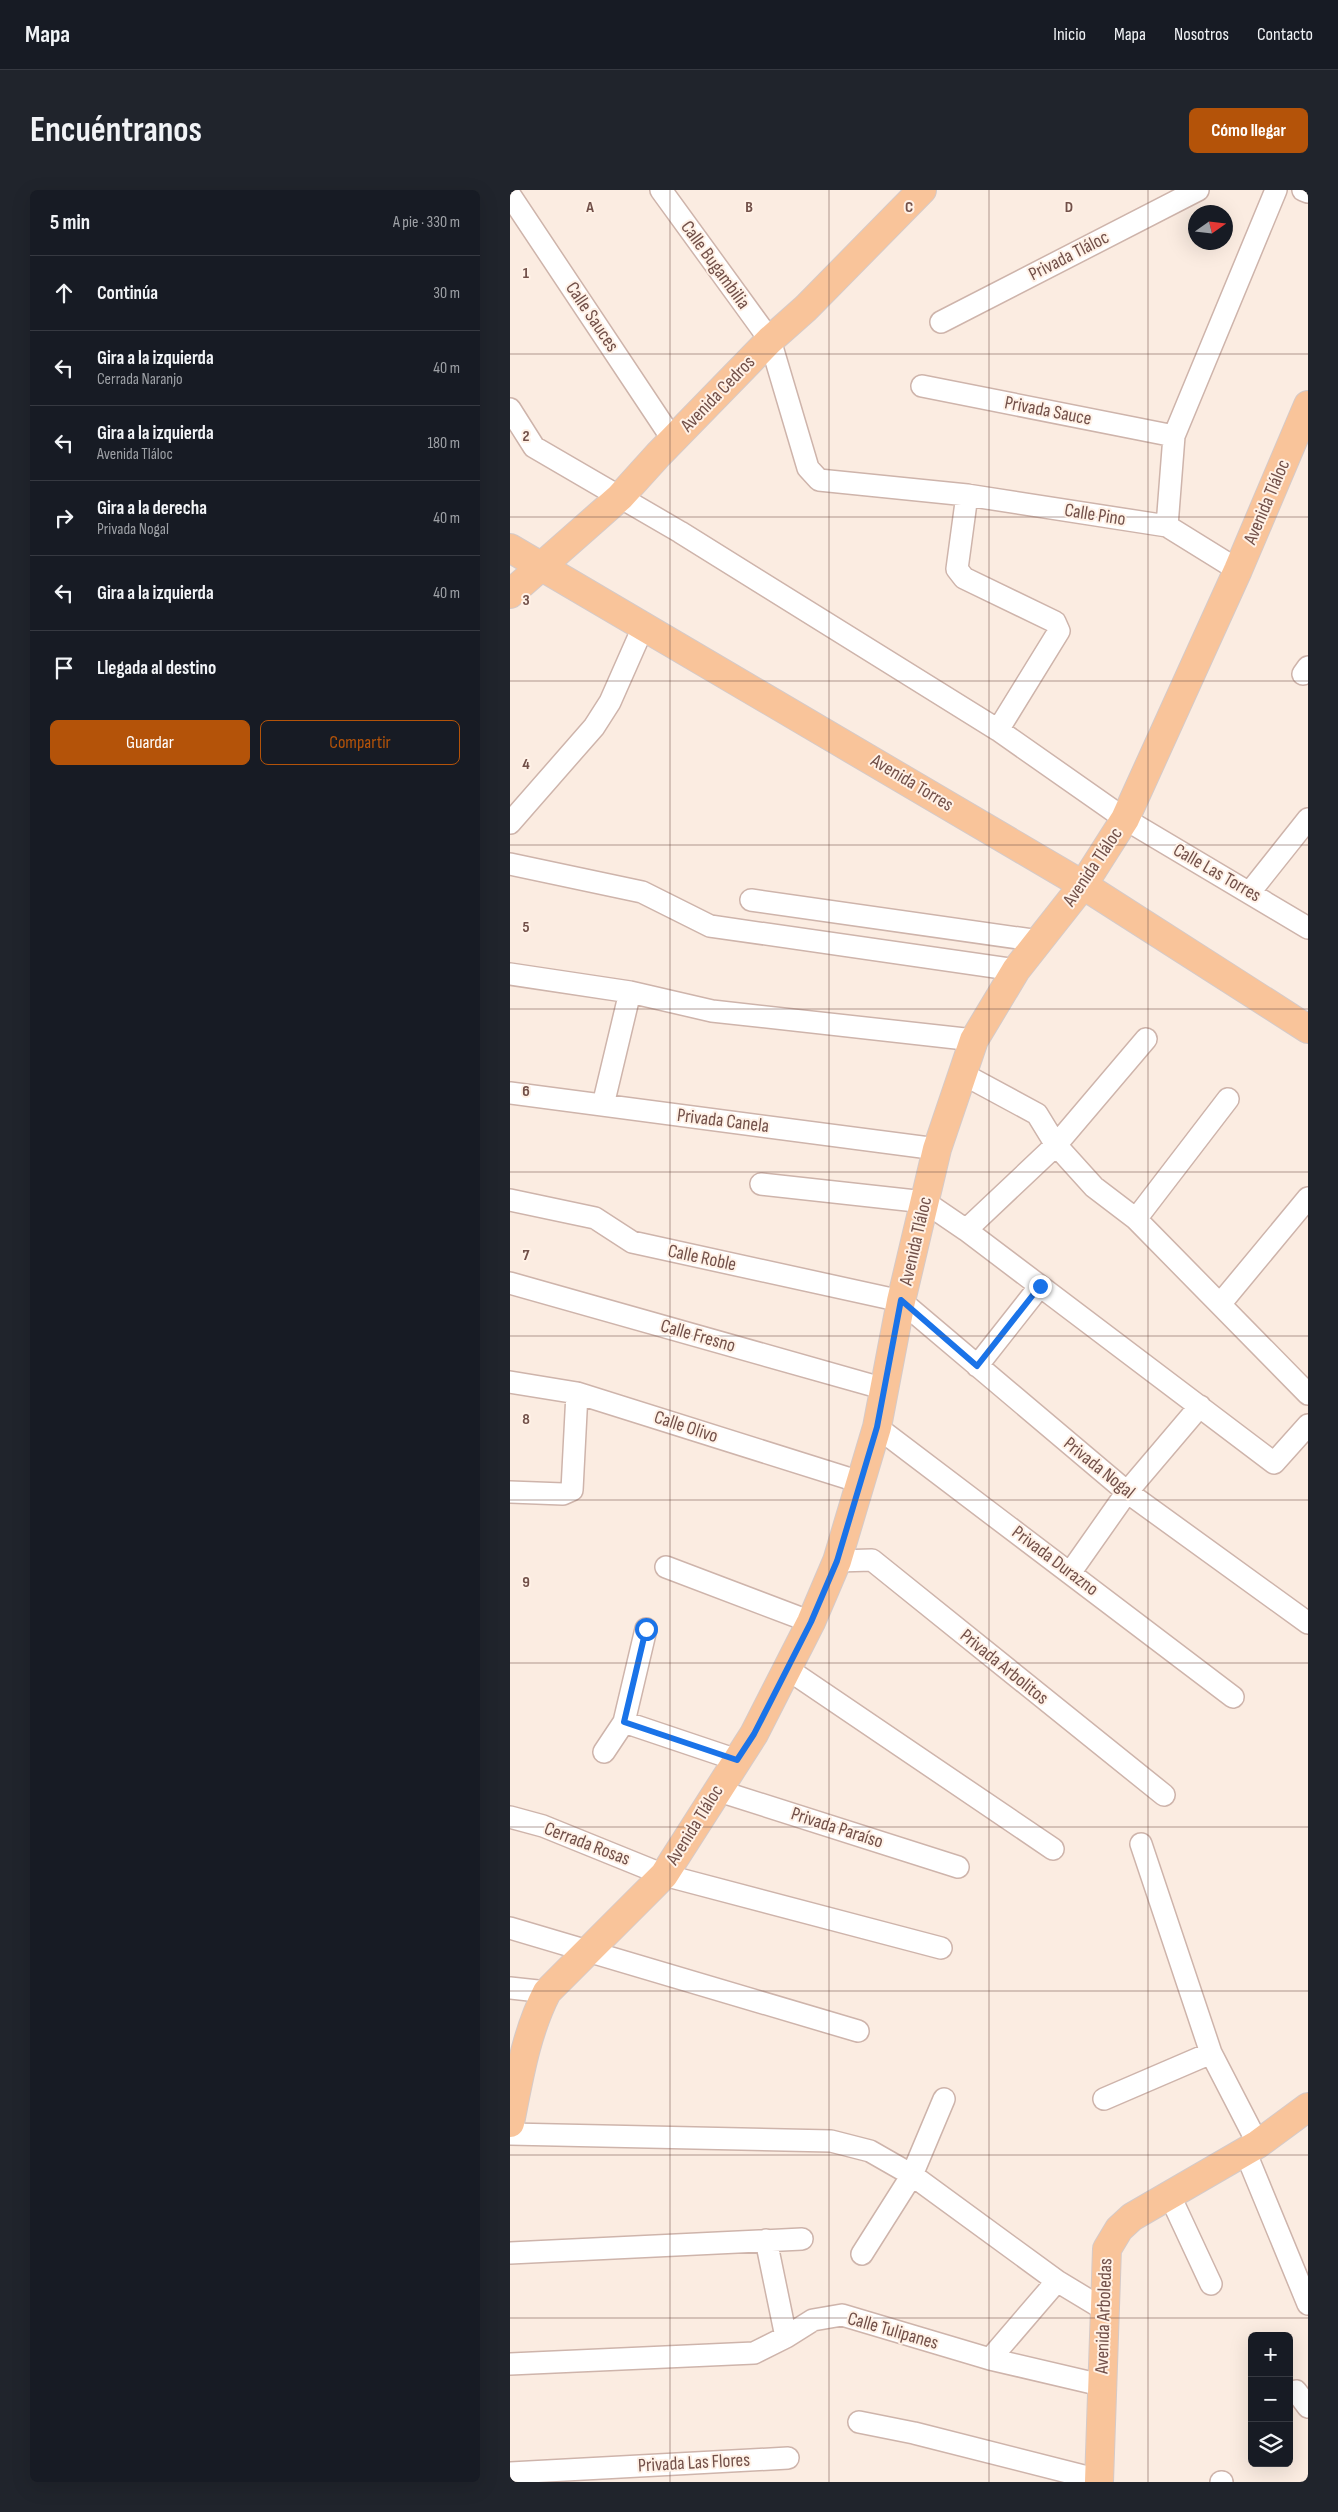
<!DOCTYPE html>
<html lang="es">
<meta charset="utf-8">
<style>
:root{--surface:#171b24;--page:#20242c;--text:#f1f3f6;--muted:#9ea1a6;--line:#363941;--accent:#b45309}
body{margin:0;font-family:"Sofia Sans Condensed",sans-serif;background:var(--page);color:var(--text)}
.controls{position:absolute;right:15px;bottom:15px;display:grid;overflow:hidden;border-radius:8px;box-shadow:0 5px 20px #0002}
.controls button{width:45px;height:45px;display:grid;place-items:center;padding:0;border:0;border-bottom:1px solid var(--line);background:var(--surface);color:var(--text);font:25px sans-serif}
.compass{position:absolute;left:678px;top:15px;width:45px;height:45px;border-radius:50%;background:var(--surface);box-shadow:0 5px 20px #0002;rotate:76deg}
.stop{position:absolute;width:15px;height:15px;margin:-11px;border:4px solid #1a73e8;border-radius:50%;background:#fff}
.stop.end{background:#1a73e8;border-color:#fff;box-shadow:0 1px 5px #0008}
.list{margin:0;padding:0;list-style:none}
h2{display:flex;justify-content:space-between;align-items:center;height:65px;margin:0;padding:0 20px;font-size:21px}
h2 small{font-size:16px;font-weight:400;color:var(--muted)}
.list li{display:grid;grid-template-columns:32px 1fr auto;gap:15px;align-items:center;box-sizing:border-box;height:75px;padding:0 20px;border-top:1px solid var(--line)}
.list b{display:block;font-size:19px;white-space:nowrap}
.list p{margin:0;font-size:16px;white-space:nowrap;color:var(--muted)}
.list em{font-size:16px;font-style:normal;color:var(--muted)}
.actions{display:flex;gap:10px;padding:15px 20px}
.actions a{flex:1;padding:11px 0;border:1px solid var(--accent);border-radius:8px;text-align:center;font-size:18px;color:var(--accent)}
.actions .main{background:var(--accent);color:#fff}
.icon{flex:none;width:28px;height:28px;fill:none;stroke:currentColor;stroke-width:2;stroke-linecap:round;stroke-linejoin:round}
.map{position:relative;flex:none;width:798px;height:2292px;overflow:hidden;border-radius:8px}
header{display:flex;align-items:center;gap:30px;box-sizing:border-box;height:70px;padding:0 25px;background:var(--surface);border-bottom:1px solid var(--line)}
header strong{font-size:24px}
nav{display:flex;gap:28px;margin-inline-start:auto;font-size:18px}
.intro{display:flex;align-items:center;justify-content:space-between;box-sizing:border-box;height:120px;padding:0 30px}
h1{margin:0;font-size:35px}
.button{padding:12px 22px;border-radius:8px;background:var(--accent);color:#fff;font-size:18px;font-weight:700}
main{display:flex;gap:30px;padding:0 30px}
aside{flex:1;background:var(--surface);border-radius:8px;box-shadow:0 5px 20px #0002}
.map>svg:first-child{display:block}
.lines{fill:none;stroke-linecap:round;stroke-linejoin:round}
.minor-casing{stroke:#ceb4ab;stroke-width:24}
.major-casing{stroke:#d5cac8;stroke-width:30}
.minor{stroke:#fff;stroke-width:21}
.major{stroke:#f9c49a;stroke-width:28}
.route{stroke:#1a73e8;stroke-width:6}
.grid{fill:none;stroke:#725049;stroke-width:1;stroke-opacity:0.55}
.labels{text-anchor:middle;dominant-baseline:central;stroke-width:4;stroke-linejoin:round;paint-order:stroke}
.street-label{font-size:19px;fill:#725049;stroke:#fff1e6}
.grid-label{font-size:16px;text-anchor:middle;font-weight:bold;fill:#725049;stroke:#fff1e6;stroke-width:4;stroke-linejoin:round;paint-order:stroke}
</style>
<header>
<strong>Mapa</strong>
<nav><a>Inicio</a><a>Mapa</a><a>Nosotros</a><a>Contacto</a></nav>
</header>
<div class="intro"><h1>Encuéntranos</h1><a class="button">Cómo llegar</a></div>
<main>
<aside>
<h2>5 min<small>A pie · 330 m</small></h2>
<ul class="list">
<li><svg class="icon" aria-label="ahead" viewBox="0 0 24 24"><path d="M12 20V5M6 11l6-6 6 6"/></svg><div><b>Continúa</b></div><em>30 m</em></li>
<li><svg class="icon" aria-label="left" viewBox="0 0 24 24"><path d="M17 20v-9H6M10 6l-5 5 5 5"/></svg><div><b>Gira a la izquierda</b><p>Cerrada Naranjo</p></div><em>40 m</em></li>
<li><svg class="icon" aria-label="left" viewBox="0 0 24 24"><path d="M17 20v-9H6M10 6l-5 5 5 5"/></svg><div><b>Gira a la izquierda</b><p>Avenida Tláloc</p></div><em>180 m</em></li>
<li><svg class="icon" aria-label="right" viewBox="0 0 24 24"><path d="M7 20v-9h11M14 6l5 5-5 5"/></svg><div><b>Gira a la derecha</b><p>Privada Nogal</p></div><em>40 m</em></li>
<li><svg class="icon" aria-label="left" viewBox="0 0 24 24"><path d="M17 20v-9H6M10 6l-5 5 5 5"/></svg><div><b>Gira a la izquierda</b></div><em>40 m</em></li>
<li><svg class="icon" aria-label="arrive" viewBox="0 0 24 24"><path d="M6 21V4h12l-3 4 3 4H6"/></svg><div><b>Llegada al destino</b></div></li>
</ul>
<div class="actions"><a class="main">Guardar</a><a>Compartir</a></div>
</aside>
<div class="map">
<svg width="798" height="2292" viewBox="0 0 798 2292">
<rect width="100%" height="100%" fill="#fbece1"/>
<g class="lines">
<defs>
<path id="minor" d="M151 0 260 150 298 278 309 290 457 305 657 336 664 246 766 0
M793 0 798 2
M0 5 163 250
M431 132 688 0
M412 196 664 246
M0 219 24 257 170 342 488 540 615 629 798 738
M457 305 447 379 454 388 545 432 549 441 488 540
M657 336 728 380
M793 484 798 477
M0 633 84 537 100 512 134 435
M0 674 132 702 200 736 506 780
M740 702 798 629
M241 710 529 751
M0 784 120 802 202 821 464 850
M453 884 527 924 546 955 584 997 626 1029 798 1204
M0 903 427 959
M93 915 120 802
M251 994 415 1012 456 1040 764 1273 798 1235
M0 1010 85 1028 122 1052 391 1111 617 1302 798 1433
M626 1029 718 909
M456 1040 546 955 636 849
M0 1093 375 1199
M711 1113 798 1008
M467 1176 530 1096
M0 1192 67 1203 350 1292
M367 1237 723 1507
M0 1302 53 1304 62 1300 67 1203
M327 1371 362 1370 654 1605
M156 1377 301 1432
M560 1383 617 1302 690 1216
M276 1478 543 1659
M114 1532 227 1570
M94 1562 114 1532 136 1439
M206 1600 448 1677
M0 1627 33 1636 154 1685 431 1758
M631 1654 701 1863 748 1954
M0 1738 348 1841
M0 1798 37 1802
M594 1909 701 1863
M0 1944 321 1951 360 1961 402 1985 547 2091 595 2120
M735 1961 798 2114
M660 2006 701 2094
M256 2050 276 2147
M0 2063 292 2049
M352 2064 402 1985 434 1909
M480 2169 547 2091
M0 2174 244 2163 276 2147 303 2130 332 2125 480 2169 591 2195
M786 2201 798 2217
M349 2232 404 2243 589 2290
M0 2283 278 2268
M711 2292H712"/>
<path id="major" d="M0 358 573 695 798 839
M0 404 110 307 148 265 260 150 296 118 412 0
M0 1933C9 1888 16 1843 37 1802L154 1685 244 1544 301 1432 327 1371 367 1237 391 1111 427 959 464 850 506 780 573 695 615 629 728 380 798 215
M589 2292 597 2059 609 2039 622 2027 748 1954 798 1917"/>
</defs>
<use href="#minor" class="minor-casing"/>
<use href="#major" class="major-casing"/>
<use href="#minor" class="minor"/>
<use href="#major" class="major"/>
</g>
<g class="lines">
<path class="route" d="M136 1439 114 1532 227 1570 244 1544 301 1432 327 1371 367 1237 391 1110 467 1176 530 1096"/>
</g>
<path class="grid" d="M160 0V2292M319 0V2292M479 0V2292M638 0V2292M0 164H798M0 327H798M0 491H798M0 655H798M0 819H798M0 982H798M0 1146H798M0 1310H798M0 1473H798M0 1637H798M0 1801H798M0 1965H798M0 2128H798"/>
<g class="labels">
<g class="street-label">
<text transform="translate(559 66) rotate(-27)">Privada Tláloc</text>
<text transform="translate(205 75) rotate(54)">Calle Bugambilia</text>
<text transform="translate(82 127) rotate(56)">Calle Sauces</text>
<text transform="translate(208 204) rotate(-46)">Avenida Cedros</text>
<text transform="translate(538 221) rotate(11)">Privada Sauce</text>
<text transform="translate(757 312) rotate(-67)">Avenida Tláloc</text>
<text transform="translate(585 325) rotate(9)">Calle Pino</text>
<text transform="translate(402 593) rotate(31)">Avenida Torres</text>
<text transform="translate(583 677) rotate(-56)">Avenida Tláloc</text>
<text transform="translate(707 683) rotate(30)">Calle Las Torres</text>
<text transform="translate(213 931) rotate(7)">Privada Canela</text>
<text transform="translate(406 1051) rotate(-77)">Avenida Tláloc</text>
<text transform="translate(192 1068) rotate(12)">Calle Roble</text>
<text transform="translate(188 1146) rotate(16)">Calle Fresno</text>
<text transform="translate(176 1237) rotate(18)">Calle Olivo</text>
<text transform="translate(589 1278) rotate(39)">Privada Nogal</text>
<text transform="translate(545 1371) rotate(37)">Privada Durazno</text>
<text transform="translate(494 1477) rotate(39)">Privada Arbolitos</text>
<text transform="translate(185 1635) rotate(-58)">Avenida Tláloc</text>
<text transform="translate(327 1638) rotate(18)">Privada Paraíso</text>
<text transform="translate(77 1654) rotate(21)">Cerrada Rosas</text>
<text transform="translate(594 2126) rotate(-88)">Avenida Arboledas</text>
<text transform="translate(383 2141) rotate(16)">Calle Tulipanes</text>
<text transform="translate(184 2273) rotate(-3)">Privada Las Flores</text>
</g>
</g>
<g class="grid-label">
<text x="80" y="22">A</text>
<text x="239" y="22">B</text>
<text x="399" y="22">C</text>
<text x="559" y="22">D</text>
<text x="16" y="88">1</text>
<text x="16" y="251">2</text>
<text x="16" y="415">3</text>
<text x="16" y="579">4</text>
<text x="16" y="742">5</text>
<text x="16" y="906">6</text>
<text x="16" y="1070">7</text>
<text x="16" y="1234">8</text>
<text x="16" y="1397">9</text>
</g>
</svg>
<div class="controls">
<button>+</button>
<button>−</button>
<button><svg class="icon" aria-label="layers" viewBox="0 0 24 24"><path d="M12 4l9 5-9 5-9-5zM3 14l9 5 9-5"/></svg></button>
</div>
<svg class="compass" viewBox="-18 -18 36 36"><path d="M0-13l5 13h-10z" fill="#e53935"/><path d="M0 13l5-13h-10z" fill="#9ea1a6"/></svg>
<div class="stop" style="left:136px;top:1439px"></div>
<div class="stop end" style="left:530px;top:1096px"></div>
</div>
</main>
